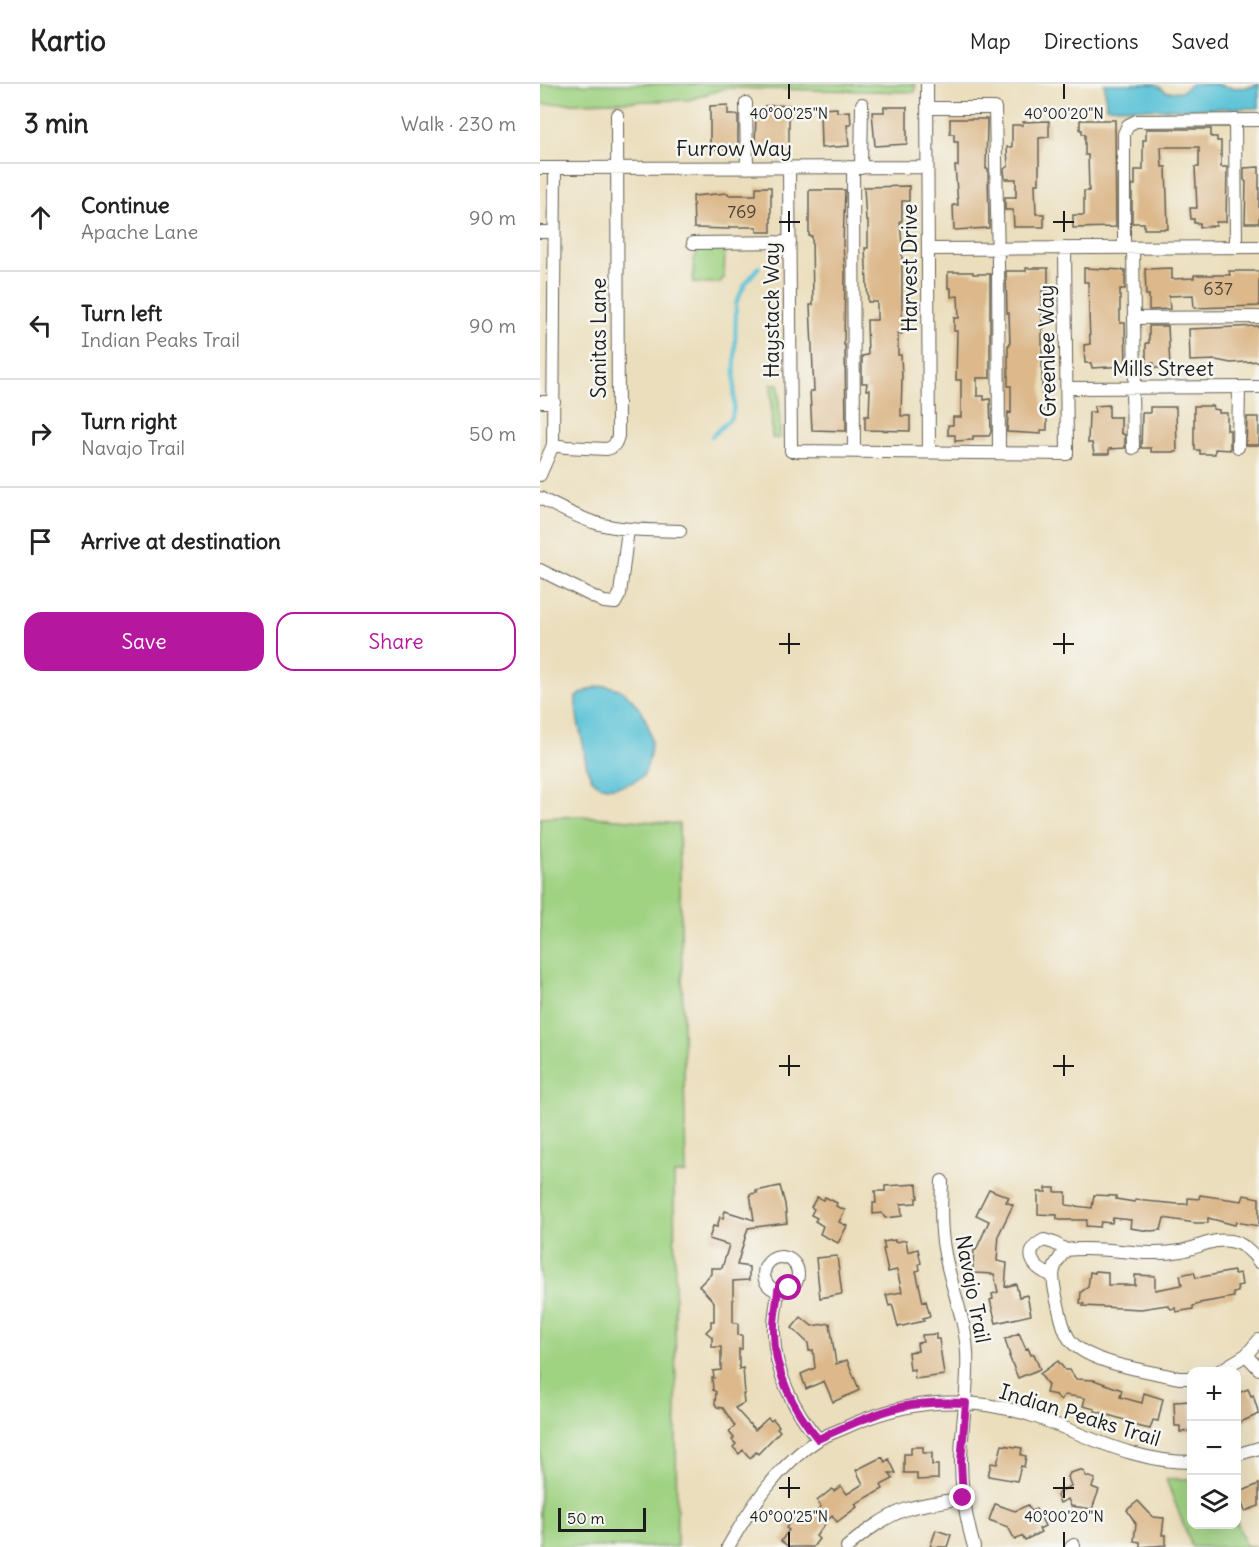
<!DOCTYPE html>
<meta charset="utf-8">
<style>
:root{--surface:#fff;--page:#f6f6f6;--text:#222;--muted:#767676;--line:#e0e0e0;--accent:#b5179e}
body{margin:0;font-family:Delius,sans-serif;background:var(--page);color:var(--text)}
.controls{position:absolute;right:18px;bottom:18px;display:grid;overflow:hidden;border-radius:12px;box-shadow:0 6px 24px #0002}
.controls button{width:54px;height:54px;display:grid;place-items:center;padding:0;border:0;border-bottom:2px solid var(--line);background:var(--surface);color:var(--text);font:30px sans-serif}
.scale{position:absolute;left:18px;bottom:15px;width:88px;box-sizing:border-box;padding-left:6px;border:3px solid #1c1c1c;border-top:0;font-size:16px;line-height:21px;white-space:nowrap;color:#1c1c1c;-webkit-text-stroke:4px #f6f6f2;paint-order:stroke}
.stop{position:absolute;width:18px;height:18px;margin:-14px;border:4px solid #b5179e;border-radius:50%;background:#fff}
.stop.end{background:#b5179e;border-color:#fff;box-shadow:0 2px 6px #0008}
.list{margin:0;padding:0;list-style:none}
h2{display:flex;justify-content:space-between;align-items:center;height:78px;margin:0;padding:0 24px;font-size:26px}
h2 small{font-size:20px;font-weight:400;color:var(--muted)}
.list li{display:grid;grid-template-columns:39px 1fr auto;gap:18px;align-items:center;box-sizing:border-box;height:108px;padding:0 24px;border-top:2px solid var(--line)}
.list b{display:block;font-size:22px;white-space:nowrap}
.list p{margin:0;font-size:20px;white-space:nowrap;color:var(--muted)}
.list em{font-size:20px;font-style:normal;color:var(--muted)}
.actions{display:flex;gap:12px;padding:18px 24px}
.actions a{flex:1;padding:14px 0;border:2px solid var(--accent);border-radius:18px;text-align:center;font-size:21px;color:var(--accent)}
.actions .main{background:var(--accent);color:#fff}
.icon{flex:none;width:33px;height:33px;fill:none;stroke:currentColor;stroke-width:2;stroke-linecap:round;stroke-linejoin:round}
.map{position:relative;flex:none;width:719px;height:1463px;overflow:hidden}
header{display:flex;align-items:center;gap:36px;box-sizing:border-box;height:84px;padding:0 30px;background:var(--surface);border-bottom:2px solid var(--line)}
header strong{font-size:28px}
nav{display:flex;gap:33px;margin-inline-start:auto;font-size:21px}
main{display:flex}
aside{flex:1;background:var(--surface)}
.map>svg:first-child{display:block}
.green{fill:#9fd281;stroke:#5e774e;stroke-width:1.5}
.water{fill:#5bc3d7;stroke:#3c707a;stroke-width:1.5}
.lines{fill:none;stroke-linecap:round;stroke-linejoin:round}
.stream{stroke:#5bc3d7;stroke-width:4}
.building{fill:#dcb88a}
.minor-casing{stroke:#646054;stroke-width:14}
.minor{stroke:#fff;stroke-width:12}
.route{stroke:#b5179e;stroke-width:8}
.ticks{fill:none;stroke:#1c1c1c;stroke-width:2}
.labels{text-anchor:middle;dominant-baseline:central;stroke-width:5;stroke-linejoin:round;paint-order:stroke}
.number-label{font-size:18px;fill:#4c4338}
.street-label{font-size:21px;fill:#1c1c1c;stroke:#f6f6f2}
.ticks-label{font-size:15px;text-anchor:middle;fill:#1c1c1c;stroke:#f6f6f2;stroke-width:5;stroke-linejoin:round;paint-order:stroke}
</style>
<header>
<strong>Kartio</strong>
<nav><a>Map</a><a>Directions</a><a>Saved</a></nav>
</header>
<main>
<aside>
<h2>3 min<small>Walk · 230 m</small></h2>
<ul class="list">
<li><svg class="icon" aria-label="ahead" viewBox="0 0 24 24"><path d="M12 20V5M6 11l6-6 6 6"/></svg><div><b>Continue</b><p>Apache Lane</p></div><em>90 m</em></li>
<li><svg class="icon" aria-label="left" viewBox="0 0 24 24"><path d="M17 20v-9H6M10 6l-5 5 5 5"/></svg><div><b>Turn left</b><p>Indian Peaks Trail</p></div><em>90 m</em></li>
<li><svg class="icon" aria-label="right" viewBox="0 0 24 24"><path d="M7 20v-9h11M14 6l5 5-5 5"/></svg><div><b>Turn right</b><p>Navajo Trail</p></div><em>50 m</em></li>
<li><svg class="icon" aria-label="arrive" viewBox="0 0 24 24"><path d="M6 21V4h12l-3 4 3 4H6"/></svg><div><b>Arrive at destination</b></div></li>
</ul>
<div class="actions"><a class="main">Save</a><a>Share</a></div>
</aside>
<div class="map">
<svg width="719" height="1463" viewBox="0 0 719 1463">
<rect width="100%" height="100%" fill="#f6f6f2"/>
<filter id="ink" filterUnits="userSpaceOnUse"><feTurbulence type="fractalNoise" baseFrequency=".0167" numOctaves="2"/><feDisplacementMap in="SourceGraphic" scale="12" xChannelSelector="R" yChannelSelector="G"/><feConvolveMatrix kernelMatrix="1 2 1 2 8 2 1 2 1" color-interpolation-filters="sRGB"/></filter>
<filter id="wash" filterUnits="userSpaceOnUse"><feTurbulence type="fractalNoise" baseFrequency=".008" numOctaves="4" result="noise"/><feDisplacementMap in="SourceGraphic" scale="24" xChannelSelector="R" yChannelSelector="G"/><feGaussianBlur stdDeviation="1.35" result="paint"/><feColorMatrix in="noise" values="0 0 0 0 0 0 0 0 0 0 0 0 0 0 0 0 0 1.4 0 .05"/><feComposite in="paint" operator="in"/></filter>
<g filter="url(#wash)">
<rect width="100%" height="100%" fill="#ebdebc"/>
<path class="green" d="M0 0H375V8L186 4 148 16 0 20Z
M160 165H185L184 194 179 199H153L154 174Z
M231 300H239L240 354H232Z
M41 732 139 740 146 1089 134 1090 137 1463H0V734Z
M626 1395H651L652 1440H696L697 1437 705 1461 719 1463H652Z"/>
<path class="water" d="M564 0H615L627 8 642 7 652 0H676C687 5 708 5 719 0V24L619 25 566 23 565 2Z
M62 602C77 602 85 607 94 618 114 641 115 665 103 692 90 702 58 711 50 691 44 678 45 667 42 654 38 638 36 631 36 613L50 605Z"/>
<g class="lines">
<path class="stream" d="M172 352 191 334 194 324 196 219 205 200 219 183"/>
</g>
<g id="blocks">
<path class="building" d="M188 21V31H198V65H170V22Z
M251 21V32H249V65H228V62H215L216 28H226L225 22Z
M344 23H367V60L335 62 332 28H344Z
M297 24V28L310 27 311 41H307L309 62 281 64 280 25Z
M410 35H447L446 85H448L449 144 414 146 413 121H418L415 82H418V58H414V50H410Z
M540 36H575L576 143 533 144V131H544V107H549L548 71H545V50H542V46H540Z
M509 37V53L499 54V100H495L496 130H504V143H474L473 126H465V113H476V95H465L464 85 468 82 467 63H472V41H483V38Z
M606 45H671V53H677V57H681V83H687L686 138H676V142L660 143V139H654V135H651L650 124H657L655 83H659V63H621L622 83H626L628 145H604V139H592V101H595V86H603V56H606Z
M719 83V139H705L706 98 704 96V84Z
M369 102V117H362V137H360L362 161V250H358V271H361L362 294 361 332H370V347L325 346V332H329L330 306H326L327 299H322V272L328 271 327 236H337V218H328L325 164H328V137H326L324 103Z
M216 103H231V148H217V143H189V145L154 144 153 112 188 109V111H216Z
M269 106H305L303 160 305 188 304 261H305L306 347 272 346 270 307H274L270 221H273L272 152H269Z
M486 184H508V207H502V326H507V346H501V350L467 348 468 328 471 329V302H468V261H470L469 229H467L466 187H486Z
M544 184 585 186V205H580V239H585L586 282 552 284 551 279H545L544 261 550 260 548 198H544Z
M632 184V195L654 194V191H690L689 187H719V222L654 224 653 211 629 212 630 225 609 226V211H606L605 185Z
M408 188H433V190H450V294H437V312H444V316L450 315 451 348 449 352H433V356L415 357V351H408V341H413V333H421V296H416L417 247H414V234H419L418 212 411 213V204H408Z
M609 242H628L630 284H615L614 279H606V259H609Z
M719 242V277L691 279 676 276 650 277 649 245Z
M569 321V333H581V349L585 351V364L569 365V370H554L552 359H548L549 328H555L554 322Z
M654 322H673V325L679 326V329H687V346H690V366L675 365V370H660V366H655V361H654Z
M610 323H636L637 368H611V364H601L602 329H610Z
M707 333H719V361H706Z
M377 1100 378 1114H376V1119L361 1120 362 1132 345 1134 342 1129 333 1130V1119H336L335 1107H345V1102Z
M240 1102 245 1120 247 1139 208 1144 197 1181 209 1183V1196L193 1197V1239H198V1251H202V1265H199V1285L203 1284 205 1310H203L204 1319 195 1324 215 1346 228 1334 231 1337 233 1335 239 1342 237 1344 240 1347 218 1370 216 1368 210 1374 203 1366 199 1370 193 1363 196 1360 192 1356 194 1354 189 1348 195 1342 183 1324 177 1323 175 1320 176 1308 173 1306 172 1294H174L173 1287 181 1286V1263H172V1253L166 1248 171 1243V1237H174V1218L159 1202 171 1190V1184H182L189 1161 169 1155 173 1142 177 1143 180 1133 183 1134 185 1127 214 1136 210 1110 217 1109 216 1107Z
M506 1104H515V1108H526V1121L552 1124 554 1111 576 1112V1115L595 1118V1116L638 1120H648V1114L659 1115 660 1111 702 1117 704 1111 719 1114V1142L696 1138 695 1141 668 1134V1139H655L624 1134 621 1146 610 1147 590 1144 591 1136 573 1134 572 1139 561 1138 560 1143 546 1142 547 1136H520L517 1135V1131L498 1130V1108H506Z
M449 1105 469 1113 466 1118 473 1121 459 1150 457 1177 467 1179 465 1203 476 1200 479 1213 487 1211 491 1231 456 1239 450 1216 453 1215 452 1210 458 1208 454 1190 433 1189V1180L434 1166H436L449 1137 436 1131Z
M277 1113 283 1116 285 1113 297 1119 296 1122 305 1126 299 1138 307 1142 298 1159 280 1150 283 1142 275 1137 277 1134 271 1131 274 1125 271 1123Z
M355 1156V1158L366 1156 368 1168 378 1165 381 1179 379 1180 380 1186 376 1187 383 1218 386 1217 390 1232 383 1234 384 1237 358 1243 354 1227 352 1221 349 1222 346 1211 362 1208 357 1186 348 1188 343 1165H345L343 1158Z
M297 1172 302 1210 280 1214 276 1174Z
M555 1187 568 1188V1201H595V1191L615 1192V1206L642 1201 640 1191 654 1188 656 1194 694 1187V1190L700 1189 702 1201 697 1202 698 1208 693 1209 694 1213 660 1219V1220L653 1222V1225L636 1228 635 1224 631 1225 627 1221 601 1225 543 1222 544 1220 540 1219 541 1208 548 1203 550 1188 555 1189Z
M261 1233 272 1242 290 1239 296 1280 307 1276 319 1305 318 1307 293 1318 284 1297 266 1305 261 1290 275 1284 273 1266 269 1267 268 1259 252 1244Z
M479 1249 486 1265 488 1264 491 1271 494 1270 500 1285 478 1294 469 1272H470L465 1255Z
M396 1250V1255H399L404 1291 375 1295 374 1285 370 1286 368 1268 378 1267 377 1259 383 1258 382 1251Z
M518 1277 525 1286H530L536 1295 554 1296 582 1306 580 1313 602 1319 604 1309 623 1315 618 1337 613 1336 610 1345 601 1343 588 1340V1337L555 1327V1325L543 1322 545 1314 525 1311 520 1316 516 1311 506 1309 508 1301 500 1290Z
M708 1305 711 1312 713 1311 719 1330 696 1340V1310Z
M651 1317V1347L640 1348V1342H635L634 1318Z
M462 1361 482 1364 481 1371 486 1372 484 1383 481 1382 477 1397 448 1392 451 1379 457 1380Z
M371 1363H383V1369H392V1381H398V1395L377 1396V1389H364V1370H371Z
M342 1373 345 1378 349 1375 356 1389H349L353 1395 341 1401 343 1405 315 1420 317 1423 297 1438 292 1431 276 1452 279 1455 273 1463H249L241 1457 249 1446 246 1444 251 1436 257 1437 261 1432 267 1437 281 1423 277 1417 292 1405 294 1407 301 1402 307 1410 323 1400 316 1386Z
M540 1386 544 1388 546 1392 555 1395 552 1403 559 1406 552 1425 531 1422 528 1415 520 1419 517 1412 519 1408 531 1402 528 1393 530 1389Z
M719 1400V1422L705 1427 698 1409Z
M598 1417 613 1433 624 1434 622 1451H626V1461L600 1463V1458L594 1457 596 1440 587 1426Z
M455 1420 475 1427 488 1421 491 1427 496 1425 505 1442 499 1445 501 1448 485 1456 482 1452 475 1456 468 1443 449 1436Z
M396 1446 411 1451 407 1463H390Z"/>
</g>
</g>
<g filter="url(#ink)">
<use href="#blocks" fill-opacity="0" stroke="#646054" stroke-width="1.5"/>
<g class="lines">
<defs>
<path id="minor" d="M387 0 389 368
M206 19 207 84
M387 24H455L458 179 459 369
M695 36 696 163
M0 84 387 83
M249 84 251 367 527 370 525 164
M313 84 314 368
M321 84 322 20
M0 148H13
M153 159 250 158
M584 164V50L588 41 596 37 719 36
M593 164 595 304
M389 165 719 163
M594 234 719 233
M527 304 719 303
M592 304 593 364
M0 318H14
M13 361 26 363 66 365C74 364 76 359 78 352L77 31
M698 363 699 303
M0 391 13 361 15 84
M0 414C18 423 36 433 56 439 83 447 112 446 140 447
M0 486 64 518 75 519 80 510 88 445
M402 1097C401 1122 400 1146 405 1170 411 1203 425 1234 427 1268 429 1305 421 1341 421 1378 421 1407 426 1435 434 1463
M224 1190a17 17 0 1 1 34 0a17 17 0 1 1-34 0Z
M511 1191C493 1185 481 1167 504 1156L514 1159 526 1166
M238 1206C237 1220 233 1235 234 1249 234 1287 254 1326 278 1355
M706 1271 719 1285
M678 1288 706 1271 719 1256
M652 1294H639C610 1287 542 1279 528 1253 522 1243 520 1228 517 1217 512 1193 509 1185 526 1166 564 1161 603 1174 641 1167 658 1164 673 1154 690 1157 702 1159 713 1168 719 1178
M696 1371 719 1364
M188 1463C210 1424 239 1380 279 1355 286 1351 295 1348 304 1344 369 1314 431 1310 499 1334 550 1353 595 1378 652 1378
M307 1463C325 1448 344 1433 367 1425 384 1419 405 1418 423 1414
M531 1463 534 1461"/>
</defs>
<use href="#minor" class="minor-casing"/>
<use href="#minor" class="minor"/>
</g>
</g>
<g class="lines" filter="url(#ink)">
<path class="route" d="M249 1204 238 1206C237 1220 233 1235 234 1249 234 1287 254 1327 278 1355 305 1343 332 1330 361 1323 382 1318 404 1318 426 1319L421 1377 423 1414"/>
</g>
<path class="ticks" d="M249 0V15M524 0V15M249 127V148M524 127V148M239 138H260M513 138H534M249 549V570M524 549V570M239 560H260M513 560H534M249 971V992M524 971V992M239 982H260M513 982H534M249 1393V1414M524 1393V1414M239 1404H260M513 1404H534M249 1448V1463M524 1448V1463"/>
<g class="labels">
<g class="number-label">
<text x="202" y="127">769</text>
<text x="678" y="204">637</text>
</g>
<g class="street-label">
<text x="194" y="64">Furrow Way</text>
<text transform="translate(369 184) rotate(-90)">Harvest Drive</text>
<text transform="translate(231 226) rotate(-90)">Haystack Way</text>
<text transform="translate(58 254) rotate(-90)">Sanitas Lane</text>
<text transform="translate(507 267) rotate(-91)">Greenlee Way</text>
<text x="623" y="284">Mills Street</text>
<text transform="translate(433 1205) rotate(79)">Navajo Trail</text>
<text transform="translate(540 1331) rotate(17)">Indian Peaks Trail</text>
</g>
</g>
<g class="ticks-label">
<text x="249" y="35">40°00'25"N</text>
<text x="524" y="35">40°00'20"N</text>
<text x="249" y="1438">40°00'25"N</text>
<text x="524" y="1438">40°00'20"N</text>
</g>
</svg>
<div class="controls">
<button>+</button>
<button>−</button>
<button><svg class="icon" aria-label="layers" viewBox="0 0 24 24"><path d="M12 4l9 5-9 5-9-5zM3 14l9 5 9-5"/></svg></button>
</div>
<div class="scale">50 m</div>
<div class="stop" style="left:249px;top:1204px"></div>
<div class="stop end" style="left:423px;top:1414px"></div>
</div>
</main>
